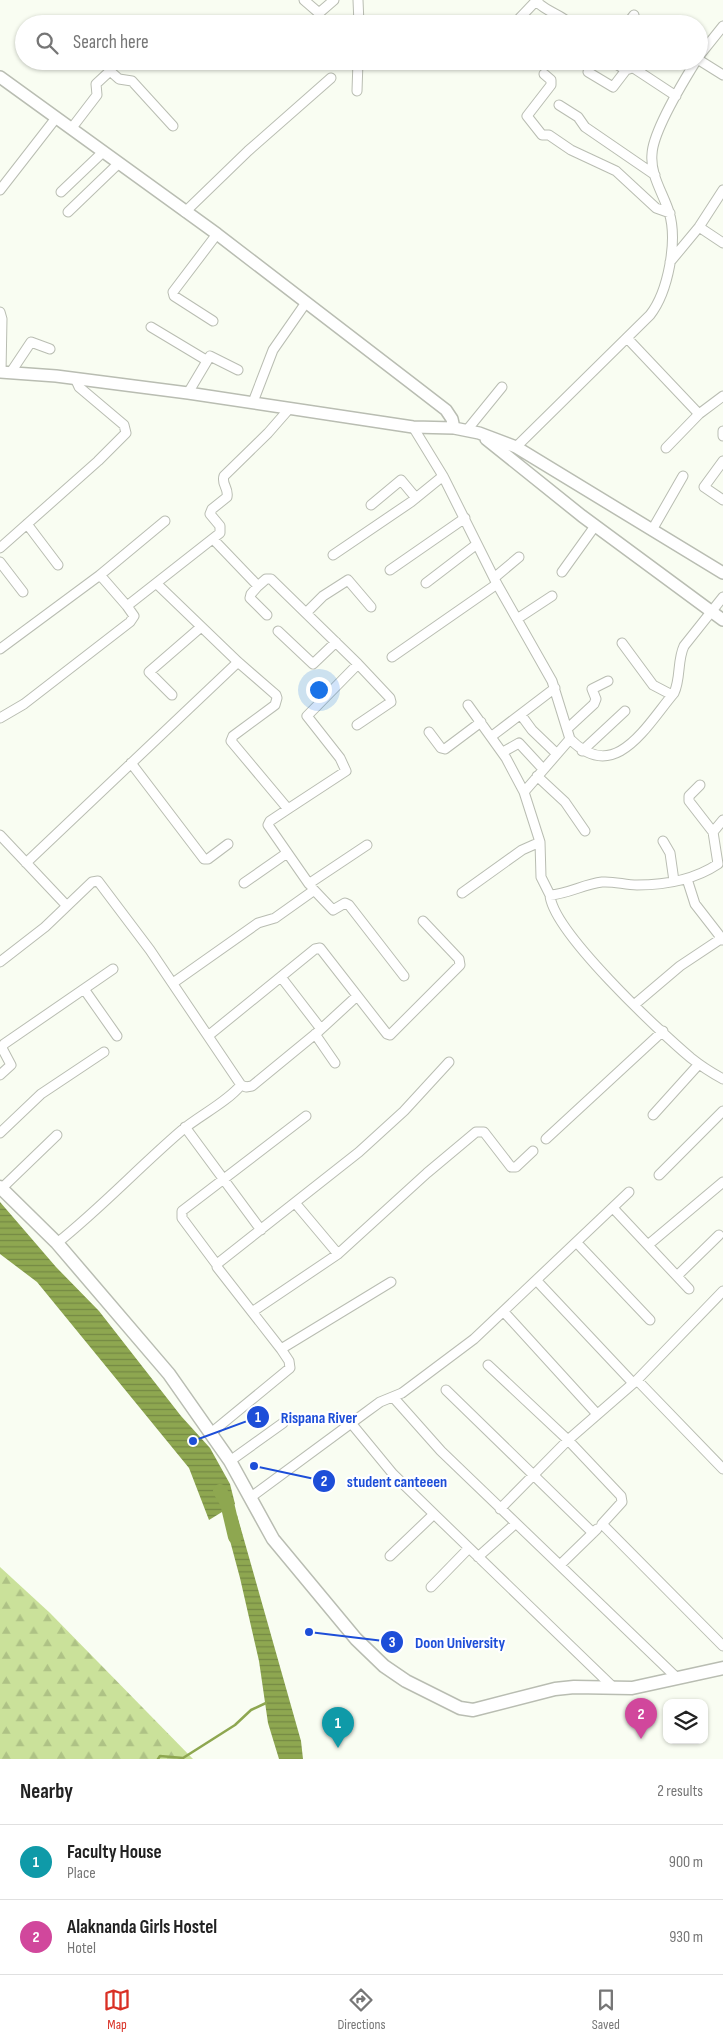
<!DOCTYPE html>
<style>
:root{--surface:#fff;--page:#f6f6f6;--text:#222;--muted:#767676;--line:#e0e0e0;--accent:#d93025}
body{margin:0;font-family:"Sofia Sans Condensed",sans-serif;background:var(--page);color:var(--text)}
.controls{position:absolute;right:15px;bottom:15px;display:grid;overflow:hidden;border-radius:10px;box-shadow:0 1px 4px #0004}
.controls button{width:45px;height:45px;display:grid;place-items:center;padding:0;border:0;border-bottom:1px solid var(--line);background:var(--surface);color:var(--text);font:25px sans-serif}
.you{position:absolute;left:318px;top:689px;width:18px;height:18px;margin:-12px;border:4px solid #fff;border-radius:50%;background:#1a73e8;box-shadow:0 0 0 8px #1a73e833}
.badge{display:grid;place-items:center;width:32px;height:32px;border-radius:50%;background:var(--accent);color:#fff;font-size:16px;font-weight:700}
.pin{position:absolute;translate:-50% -41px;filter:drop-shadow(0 1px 2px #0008)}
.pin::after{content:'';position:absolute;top:26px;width:18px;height:15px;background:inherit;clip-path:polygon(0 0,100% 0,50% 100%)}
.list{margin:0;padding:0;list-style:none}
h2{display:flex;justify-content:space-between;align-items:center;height:65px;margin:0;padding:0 20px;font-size:21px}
h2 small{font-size:16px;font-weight:400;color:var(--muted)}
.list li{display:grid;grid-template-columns:32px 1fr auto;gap:15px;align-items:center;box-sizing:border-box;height:75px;padding:0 20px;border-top:1px solid var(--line)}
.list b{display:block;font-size:19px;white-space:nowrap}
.list p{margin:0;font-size:16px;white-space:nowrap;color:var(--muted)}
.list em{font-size:16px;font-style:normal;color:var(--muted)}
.icon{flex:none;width:28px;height:28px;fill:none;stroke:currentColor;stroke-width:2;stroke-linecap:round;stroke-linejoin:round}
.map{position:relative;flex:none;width:723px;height:1759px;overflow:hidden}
.search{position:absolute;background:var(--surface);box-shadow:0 1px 4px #0004;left:15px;right:15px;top:15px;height:55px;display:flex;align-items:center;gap:12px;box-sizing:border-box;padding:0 18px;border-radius:28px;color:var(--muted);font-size:19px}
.sheet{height:215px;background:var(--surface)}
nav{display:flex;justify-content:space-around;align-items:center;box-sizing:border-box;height:70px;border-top:1px solid var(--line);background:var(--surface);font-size:14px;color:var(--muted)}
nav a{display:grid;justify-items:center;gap:2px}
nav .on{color:var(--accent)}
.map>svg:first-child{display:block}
.forest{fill:url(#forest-firs)}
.water{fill:url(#water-rules)}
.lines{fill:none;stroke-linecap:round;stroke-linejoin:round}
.stream{stroke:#8ea750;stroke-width:2.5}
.river{stroke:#8ea750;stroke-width:14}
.minor-casing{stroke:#b9bdb2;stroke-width:11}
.tertiary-casing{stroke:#b9bdb2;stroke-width:14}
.secondary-casing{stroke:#b9bdb2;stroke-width:15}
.minor{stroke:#fff;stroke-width:9}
.tertiary{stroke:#fff;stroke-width:11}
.secondary{stroke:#fff;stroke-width:12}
.leader{fill:none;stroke:#1d4ed8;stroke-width:2}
.callout-dot{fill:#1d4ed8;stroke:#fff;stroke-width:2}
.mark-label{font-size:15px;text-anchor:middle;font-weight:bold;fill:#fff}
.callout-label{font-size:16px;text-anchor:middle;font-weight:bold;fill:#1d4ed8;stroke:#fff;stroke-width:4.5;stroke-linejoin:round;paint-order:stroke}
</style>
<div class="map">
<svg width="723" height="1759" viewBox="0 0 723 1759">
<defs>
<pattern id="forest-firs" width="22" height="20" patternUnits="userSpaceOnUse" patternTransform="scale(1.25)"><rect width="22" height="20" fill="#cae19a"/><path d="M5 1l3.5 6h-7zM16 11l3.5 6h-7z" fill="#aec285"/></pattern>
<pattern id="water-rules" width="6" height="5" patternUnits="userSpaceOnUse" patternTransform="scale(1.25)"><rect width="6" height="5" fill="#8ea750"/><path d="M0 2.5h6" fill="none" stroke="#748943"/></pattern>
</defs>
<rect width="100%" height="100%" fill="#f9fdf2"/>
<path class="forest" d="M0 1567 50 1613 193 1759H0Z"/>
<path class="water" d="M0 1202 56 1267 99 1311 181 1416 210 1448 230 1484 235 1504 209 1520 189 1468 37 1282 0 1254Z
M237 1515 301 1741 303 1759H279L268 1723 259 1661 240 1578 225 1522Z"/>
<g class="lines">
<path class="stream" d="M158 1759 160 1756 183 1758 235 1725 251 1710 266 1703"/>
<path class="river" d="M220 1491 227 1503 235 1537"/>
<defs>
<path id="minor" d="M304 0 319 13 334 0
M358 0 359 24
M538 0 536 1C548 13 561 14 570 24
M514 24 536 1
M627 24 634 15
M699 56 723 26
M699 60 723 75
M611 61 626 70 632 68 635 69 676 96
M588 72 613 87 626 70
M544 74 551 80V85L527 116 542 135H549L571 150 616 171 656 208 670 213
M357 91 358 61
M559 105 578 117 585 127 655 175
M71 129 97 95 96 84 110 71 119 79 132 81 173 126
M0 190 56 118
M61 192 103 152
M68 212 119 163
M185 212 248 151 331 78
M699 227 723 243
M670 262 699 227 723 190
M0 312 2 319 1 372
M213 321 174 296 173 292 217 234
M151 327 206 360
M627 338 699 414
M11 372 31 342 50 349
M188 393 210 356 238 370
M253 402 273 350 305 304
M413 427 443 476 497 584 552 681 570 739 524 792 540 842 541 877 550 895C568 894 584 884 602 882 614 881 625 885 637 885 666 885 694 880 718 864L713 832 723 820
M467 430 502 387
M723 431V436
M516 447 650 315C668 292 678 241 669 212 663 193 650 175 652 154 653 131 683 82 696 61
M666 448 699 414 723 396
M723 461 704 487 723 500
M371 505 401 480 416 498
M27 524 58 565
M652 530 683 476
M213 539 258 586 266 579H271L358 664 390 698 391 702 357 725
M0 548 98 461 126 433 124 425 79 387 75 378
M333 555 411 502 443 476
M0 562 23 592
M390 570 465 518
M562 572 595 526
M100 575 165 521
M494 578 519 557
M426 583 477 544
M157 584 238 662 276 695 277 698 275 705 233 736 231 741 288 809 346 771 340 758 307 716 358 664
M258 586 251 594 250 598 267 615
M306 613 323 596 348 580 371 607
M517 619 552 596
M278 631 313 664 336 642
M622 643 653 685 672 695
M0 649 100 575 127 606
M392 657 497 584
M172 695 149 672 201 627
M468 705 506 758 524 792
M521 715 532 730 557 754
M0 718 24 704 130 622 134 616 127 606 220 533V526L210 514 212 509 227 497C229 488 221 484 224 476L268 433 289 409
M567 729 594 704 596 699 592 689 608 681
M429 732 441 748 445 749 481 722
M492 736 555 688
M570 739C615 785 646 726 674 693 681 678 677 661 684 646L723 597
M582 751 625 711
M503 752 519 743 543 769
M131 763 204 859H208L228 844
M537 776 565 802 585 831
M700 785 689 796V801L713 832
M288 809 270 821 268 825 309 884
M0 835 67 906
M663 841 670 853 674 881
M26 863 238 662
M687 879 695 904 723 940
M244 883 287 853
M314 890 333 910 345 903 349 905 404 976
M462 893 522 850 540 842
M550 895C552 931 660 1032 691 1058 701 1066 712 1073 723 1079
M0 962 45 927 92 882 98 881 150 950 241 1085C226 1103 200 1115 181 1131 138 1168 101 1208 57 1243
M281 977 321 1029
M173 983 258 923 275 918 313 891 310 883 367 845
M84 989 117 1036
M634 1005 680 966 722 938
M315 1034 335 1063
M208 1036 315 949 320 948 387 1034 390 1035 460 965 459 959 423 921
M0 1075 11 1065 2 1048 4 1044 113 969
M241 1085 246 1087 252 1086 319 1031 357 996
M653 1115 699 1064
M185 1127 261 1230
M0 1133 41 1094 104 1052
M546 1139 663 1031
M659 1175 723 1111
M2 1188 57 1135
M296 1204 338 1254
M613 1208 689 1289
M577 1243 650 1320
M648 1245 723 1182
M217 1265 182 1218V1211L306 1116
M677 1276 719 1235
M537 1281 633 1383
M252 1312 338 1254 427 1173 476 1132H484L511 1167H516L533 1151
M504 1312 597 1414
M281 1349 391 1282
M488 1365 568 1440 621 1496 622 1502 602 1524 723 1646
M637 1380 723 1469
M446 1390 593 1533
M393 1397 441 1451 676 1677
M351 1423 393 1474 434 1514 390 1556
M211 1433 290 1368 289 1361 281 1349 217 1267V1264L359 1152 404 1111 449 1062
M230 1461 283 1423
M251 1497 365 1413 380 1402 402 1393 474 1339 629 1192
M500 1509 568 1440 637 1380 723 1291
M434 1514 614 1688
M478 1557 515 1524
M560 1565 597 1529
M431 1587 469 1548"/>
<path id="tertiary" d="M0 77 217 234 411 383 446 410 452 419 454 428
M0 372 56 376 188 393 413 427 454 428 479 433 516 447 723 573
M486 439 582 516 723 620"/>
<path id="secondary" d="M0 1187 57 1243 169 1374 230 1461 273 1539 356 1639 384 1666 406 1681 460 1708 473 1710 555 1689 574 1687 632 1688 723 1668"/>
</defs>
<use href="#minor" class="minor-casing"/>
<use href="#tertiary" class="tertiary-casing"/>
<use href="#secondary" class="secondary-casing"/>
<use href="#minor" class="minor"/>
<use href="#tertiary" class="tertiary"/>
<use href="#secondary" class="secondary"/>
</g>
<path class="leader" d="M193 1441L258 1417M254 1466L324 1481M309 1632L392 1642"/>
<g class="callout-dot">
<circle cx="193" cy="1441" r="5"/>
<circle cx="254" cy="1466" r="5"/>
<circle cx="309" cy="1632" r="5"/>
<circle cx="258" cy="1417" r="12"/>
<circle cx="324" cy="1481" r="12"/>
<circle cx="392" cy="1642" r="12"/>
</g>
<g class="mark-label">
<text x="258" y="1422">1</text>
<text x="324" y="1486">2</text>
<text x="392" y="1647">3</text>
</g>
<g class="callout-label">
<text x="319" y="1423">Rispana River</text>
<text x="397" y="1487">student canteeen</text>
<text x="460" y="1648">Doon University</text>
</g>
</svg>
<div class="controls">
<button><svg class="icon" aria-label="layers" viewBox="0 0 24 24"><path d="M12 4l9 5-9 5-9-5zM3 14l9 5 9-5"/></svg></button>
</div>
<div class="you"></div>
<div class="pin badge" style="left:338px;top:1748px;background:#0f9aa8">1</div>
<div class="pin badge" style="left:641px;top:1739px;background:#d1479c">2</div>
<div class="search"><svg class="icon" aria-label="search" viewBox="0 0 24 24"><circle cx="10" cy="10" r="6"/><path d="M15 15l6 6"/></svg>Search here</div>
</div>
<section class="sheet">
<h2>Nearby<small>2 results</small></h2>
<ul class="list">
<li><span class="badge" style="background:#0f9aa8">1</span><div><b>Faculty House</b><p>Place</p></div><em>900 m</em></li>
<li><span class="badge" style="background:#d1479c">2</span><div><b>Alaknanda Girls Hostel</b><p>Hotel</p></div><em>930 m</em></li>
</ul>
</section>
<nav>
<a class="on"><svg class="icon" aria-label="map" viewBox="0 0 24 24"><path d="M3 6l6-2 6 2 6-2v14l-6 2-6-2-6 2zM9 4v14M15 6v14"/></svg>Map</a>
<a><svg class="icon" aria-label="directions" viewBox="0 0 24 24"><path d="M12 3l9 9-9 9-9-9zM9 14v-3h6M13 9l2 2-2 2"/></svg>Directions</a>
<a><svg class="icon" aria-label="saved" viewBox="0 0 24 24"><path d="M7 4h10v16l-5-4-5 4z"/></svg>Saved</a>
</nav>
